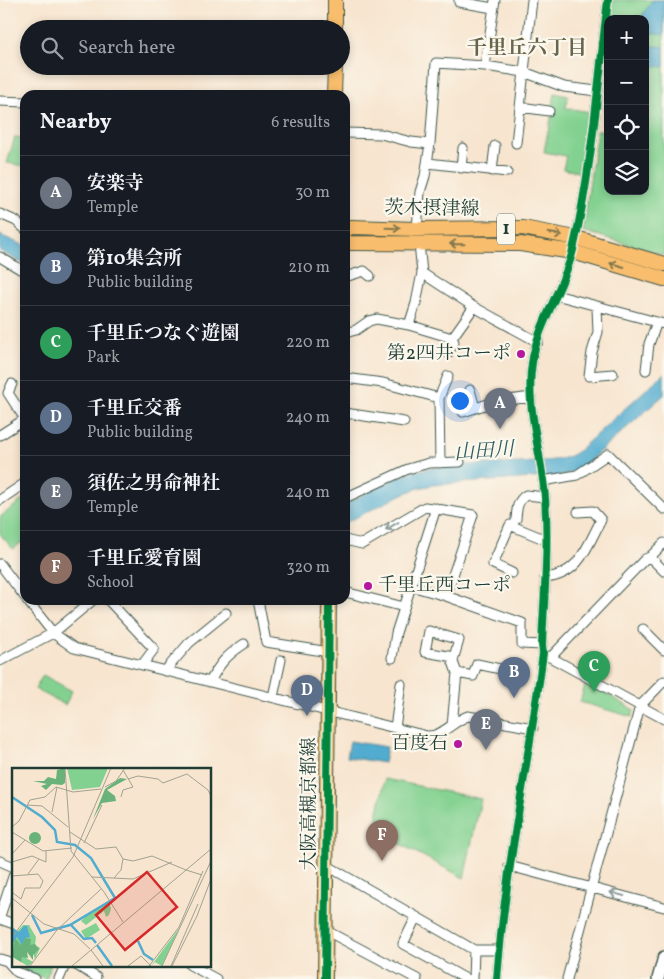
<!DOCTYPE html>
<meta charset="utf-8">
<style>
:root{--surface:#171b24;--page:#242831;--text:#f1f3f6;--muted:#9ea1a6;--line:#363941;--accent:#d93025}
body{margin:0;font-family:Vollkorn,"Noto Serif JP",serif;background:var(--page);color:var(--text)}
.controls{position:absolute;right:15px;top:15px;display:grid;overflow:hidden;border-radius:10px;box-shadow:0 2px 8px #0003}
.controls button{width:45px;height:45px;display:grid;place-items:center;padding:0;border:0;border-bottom:1px solid var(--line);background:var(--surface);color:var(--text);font:25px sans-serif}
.you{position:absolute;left:459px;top:400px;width:18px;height:18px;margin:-12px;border:4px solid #fff;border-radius:50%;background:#1a73e8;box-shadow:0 0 0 8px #1a73e833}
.badge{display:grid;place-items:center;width:32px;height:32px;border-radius:50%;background:var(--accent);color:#fff;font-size:16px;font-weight:700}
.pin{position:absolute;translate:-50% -41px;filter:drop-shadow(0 1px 2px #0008)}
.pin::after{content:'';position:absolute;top:26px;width:18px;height:15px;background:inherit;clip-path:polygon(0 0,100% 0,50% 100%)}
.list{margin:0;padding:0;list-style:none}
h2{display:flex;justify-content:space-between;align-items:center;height:65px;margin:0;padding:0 20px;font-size:21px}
h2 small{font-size:16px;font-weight:400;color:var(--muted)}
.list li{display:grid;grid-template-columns:32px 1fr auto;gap:15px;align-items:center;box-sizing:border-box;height:75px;padding:0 20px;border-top:1px solid var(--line)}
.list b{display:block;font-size:19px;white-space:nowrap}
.list p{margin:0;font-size:16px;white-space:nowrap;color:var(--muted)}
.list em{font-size:16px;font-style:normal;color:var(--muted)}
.icon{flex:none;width:28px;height:28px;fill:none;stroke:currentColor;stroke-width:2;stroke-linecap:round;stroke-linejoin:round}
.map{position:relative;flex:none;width:664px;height:979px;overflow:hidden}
.search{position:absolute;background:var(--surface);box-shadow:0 2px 8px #0003;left:20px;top:20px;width:330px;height:55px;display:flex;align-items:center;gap:12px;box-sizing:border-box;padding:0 18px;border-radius:28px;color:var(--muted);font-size:19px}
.panel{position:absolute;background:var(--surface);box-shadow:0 2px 8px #0003;left:20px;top:90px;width:330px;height:515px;border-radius:15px}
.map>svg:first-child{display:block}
.green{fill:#82d190;stroke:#508762}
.water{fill:#51accf;stroke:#387482}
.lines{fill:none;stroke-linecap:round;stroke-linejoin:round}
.minor-casing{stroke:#3f564b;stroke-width:11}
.tertiary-casing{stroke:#3f564b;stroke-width:14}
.primary-casing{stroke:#3f564b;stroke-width:16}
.minor{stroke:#fff;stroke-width:9}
.tertiary{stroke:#fff;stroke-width:11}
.primary{stroke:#f9be6d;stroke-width:14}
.cycleway-casing{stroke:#fbf7ec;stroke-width:11}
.cycleway{stroke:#00873e;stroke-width:8}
.oneway{stroke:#81774e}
.oneway2{stroke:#8f9e9a}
.poi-dot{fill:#b5179e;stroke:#fbf7ec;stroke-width:2}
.labels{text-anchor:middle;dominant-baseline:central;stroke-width:4.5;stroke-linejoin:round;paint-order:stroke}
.shield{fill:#fbf7ec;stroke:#61756b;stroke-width:1}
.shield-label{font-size:18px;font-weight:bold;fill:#1f3d34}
.street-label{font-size:19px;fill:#1f3d34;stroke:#fbf7ec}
.poi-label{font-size:19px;fill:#1f3d34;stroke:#fbf7ec;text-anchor:end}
.neighbourhood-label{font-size:20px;font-weight:bold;fill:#69654b;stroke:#fbf7ec}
.water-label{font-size:20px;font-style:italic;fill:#2e5e62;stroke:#fbf7ec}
.inset-river{fill:none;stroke:#51accf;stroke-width:2.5}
.inset-road{fill:none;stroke:#a1a291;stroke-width:1}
.view{fill:#d62828;fill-opacity:0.15;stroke:#d62828;stroke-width:2.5}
.inset-edge{fill:none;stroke:#1f3d34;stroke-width:2.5}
</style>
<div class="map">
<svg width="664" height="979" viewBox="0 0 664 979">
<rect width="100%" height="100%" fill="#fbf7ec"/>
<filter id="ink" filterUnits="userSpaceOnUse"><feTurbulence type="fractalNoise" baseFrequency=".02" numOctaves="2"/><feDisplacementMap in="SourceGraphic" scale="10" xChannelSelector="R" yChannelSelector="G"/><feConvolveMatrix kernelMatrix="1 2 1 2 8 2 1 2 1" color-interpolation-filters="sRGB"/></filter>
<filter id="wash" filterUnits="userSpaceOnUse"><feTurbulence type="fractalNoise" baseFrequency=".0096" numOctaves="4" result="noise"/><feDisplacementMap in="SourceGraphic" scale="20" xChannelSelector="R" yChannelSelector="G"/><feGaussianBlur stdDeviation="1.12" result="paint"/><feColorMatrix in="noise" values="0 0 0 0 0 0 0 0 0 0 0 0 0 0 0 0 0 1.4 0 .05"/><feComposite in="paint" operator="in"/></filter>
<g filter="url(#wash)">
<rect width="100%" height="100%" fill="#f7e5cf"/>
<path class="green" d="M611 0H664V255L583 231 597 130 608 131V191H645V19H609Z
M555 93 568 96 566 108 591 112 583 173 563 169 566 156 544 152 548 131 549 130Z
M15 137 25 138V166L7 163Z
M25 498V540L13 549 0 534V517Z
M43 675 72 691 65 705 35 689Z
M586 682 634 710 632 717 580 702Z
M385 779 481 799 464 878 374 830Z
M14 965H51L46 979 16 967Z"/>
<path class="water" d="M653 0H664V35L645 32V19H642L643 14Z
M645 45 664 47V67L645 65Z
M0 235 25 246V265L0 251Z
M664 373V395L580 469 561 476 433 485 419 488 403 494 345 523V504C372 491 400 473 430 468 464 463 499 465 533 462 549 460 564 461 577 452Z
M350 741 387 747 384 763 347 757Z"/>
</g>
<g filter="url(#ink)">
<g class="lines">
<defs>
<path id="minor" d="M459 0V2L493 8
M485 66 495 0
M0 101 25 102
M520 107 549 111
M345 133 381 134 411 142 430 144
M516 143 532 0
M428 163 507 172
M461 168 463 148
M492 171 495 146
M0 214 16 221 25 229
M417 229 420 192 425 176 430 144 436 63 485 66 524 72 564 87 597 91
M0 257 25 272
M422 273 474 307 538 342
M345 277 364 271 370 276
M556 295 664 324
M597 307 598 332 592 352 589 376 613 374
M409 325 416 303 422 273 419 243
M345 333 356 330 369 321 377 319 409 325 452 338
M448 353 454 342 452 338 474 307
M646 370 649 344 657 322
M345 378 383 383 439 398
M470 390 475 408
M463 412 494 402 531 397
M345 413 404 422
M0 435 25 419 8 393 12 384
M440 463 439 398 448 376
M543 481 577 475 608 454 664 509
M345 498 408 469 429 463 460 462
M0 500 25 483
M516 519C517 508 517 501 526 495L545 497
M345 540 362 544 425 507 473 515 446 596 522 623V644L542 645
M650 557 664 571
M0 564 25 597
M512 573 493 564 510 525 546 540
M545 578C579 575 587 547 601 520L593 511 578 512
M411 586 446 596
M345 592 404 607
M27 600 53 633 74 648 427 736C442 737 453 721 468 716L533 728
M108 600 154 649 142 665
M258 600 266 642 329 652
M643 629 664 650
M548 656 664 719
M551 657 645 559 650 557 664 543
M392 658 396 633 436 508
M0 661 53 633 93 600
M165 671 189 643 226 613
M457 673 473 676 477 664 519 673
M210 682C219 664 227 655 244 644
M273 697 281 660
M452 725 457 673 453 662 454 657 425 652 429 631 459 640 454 657
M395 728 401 684
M0 861 14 867
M326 865 474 950H499
M509 866 664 907
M0 916 14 874
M416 917 403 944 466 979
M0 919 14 924
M325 930 417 979
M0 959 7 961 17 972 35 979
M76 965 96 977
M190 965 216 979
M59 979 65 965
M473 979 474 950
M497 979C505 869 529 762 543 653L542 645C544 596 549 546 545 498 542 454 525 406 532 363 537 325 564 288 573 250 592 169 598 83 608 0
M567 979 640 706 664 681"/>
<path id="tertiary" d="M658 979 664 957"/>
<path id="primary" d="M335 29V0
M334 95 335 66
M345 230 351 227 417 229 523 228 576 238 664 264
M345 241 350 243 520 244 573 252 664 279
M325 979 329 600"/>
</defs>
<use href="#minor" class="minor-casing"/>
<use href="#tertiary" class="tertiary-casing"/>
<use href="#primary" class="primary-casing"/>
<use href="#minor" class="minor"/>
<use href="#tertiary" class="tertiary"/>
<use href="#primary" class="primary"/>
<defs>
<path id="cycleway" d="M325 979 329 600
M497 979C505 869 529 762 543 653L542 645C544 596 549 546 545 498 542 454 525 406 532 363 537 325 564 288 573 250 592 169 598 83 608 0"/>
</defs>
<use href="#cycleway" class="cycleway-casing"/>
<use href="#cycleway" class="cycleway"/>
</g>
<defs><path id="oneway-shaft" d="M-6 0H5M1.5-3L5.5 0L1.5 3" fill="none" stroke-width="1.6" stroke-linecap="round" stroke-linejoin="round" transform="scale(1.25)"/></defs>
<g class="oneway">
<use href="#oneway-shaft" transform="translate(393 228) rotate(2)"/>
<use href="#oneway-shaft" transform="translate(555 234) rotate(10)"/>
<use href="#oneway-shaft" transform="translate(457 244) rotate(-179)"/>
<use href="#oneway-shaft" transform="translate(617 265) rotate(-164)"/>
</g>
<g class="oneway2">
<use href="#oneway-shaft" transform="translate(392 526) rotate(149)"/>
<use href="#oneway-shaft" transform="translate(617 894) rotate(-165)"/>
</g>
</g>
<g class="poi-dot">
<circle cx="521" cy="354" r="5"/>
<circle cx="368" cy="586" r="5"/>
<circle cx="458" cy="744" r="5"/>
</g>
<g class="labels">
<rect class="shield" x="497" y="213.5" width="18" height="31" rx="4"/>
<g class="shield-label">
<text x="506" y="229">1</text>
</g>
<g class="street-label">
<text transform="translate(432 209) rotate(1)">茨木摂津線</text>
<text transform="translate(310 804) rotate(-90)">大阪高槻京都線</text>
</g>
<g class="poi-label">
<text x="511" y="354">第2四井コーポ</text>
<text x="378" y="586" text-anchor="start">千里丘西コーポ</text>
<text x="448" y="744">百度石</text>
</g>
<g class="neighbourhood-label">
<text x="527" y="49">千里丘六丁目</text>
</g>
<g class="water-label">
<text transform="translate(484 452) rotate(-4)">山田川</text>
</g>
</g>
<g transform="translate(12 768)">
<rect width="199" height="199" fill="#f7e5cf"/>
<path d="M55 0H96L88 19 60 22ZM97 134 99 141 97 147 94 149 92 143 74 157 69 153 77 145ZM84 155 88 162 74 171 69 163ZM11 157H17L24 169 23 177 28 180 23 191 20 182 13 181 14 190 21 194 16 198 0 189V169ZM168 159 150 198 143 194 139 198Z" fill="#82d190"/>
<path d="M53 0V15L50 17 40 16 34 22 29 18 35 16 21 13H32L36 9 44 11 45 2ZM108 10 115 11 95 22 103 28 104 33 90 35 81 51 93 21ZM17 70a6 6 0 1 1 12 0a6 6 0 1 1-12 0ZM3 170 9 177 13 170 19 171 18 177 23 176 27 181 21 187V192L15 184 16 190 10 189 9 194 0 188Z" fill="#69b37a"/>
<path d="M12 158H15L18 169 13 170 10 177 5 169 0 176V159L7 164Z" fill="#51accf"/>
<path class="inset-river" d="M0 29 30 49 43 62 45 74 63 77 79 90 103 130M20 147 29 165 58 157 103 130M59 157 72 171 80 170 84 175M126 173 132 186 141 192M85 177 100 198"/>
<path class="inset-road" d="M53 0 59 83 92 124 111 154M116 11 126 8 146 11 151 15 175 6 196 22 199 28M93 19 104 13 113 0M109 29 111 22 121 19 111 2M15 37 30 38 56 59M40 44 45 19M0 59 7 53 18 32 33 29 44 19 61 24 89 21M0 64 31 83 60 80M58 64 84 81 104 79 111 91 109 102 102 110M72 75 90 37M0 86 13 72M111 91 121 93 140 88 174 102M0 94 20 88 34 94V83M174 102 190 107M0 105V128M16 106 27 91M0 108 26 106 31 113 28 120H13L9 131 1 125M80 109 121 111 160 94M0 130 32 156 62 166 78 181M0 169 61 89 99 0M79 182 91 198M18 198 45 162 89 121M60 198 199 81M116 198 129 188 139 198M137 198 167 159 191 103M150 198 199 93M159 198 186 136M160 198 185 148 199 111"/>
<path class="view" d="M135 104 165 139 113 182 84 147Z"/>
<rect width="199" height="199" class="inset-edge"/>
</g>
</svg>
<div class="controls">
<button>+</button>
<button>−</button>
<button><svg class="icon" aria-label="locate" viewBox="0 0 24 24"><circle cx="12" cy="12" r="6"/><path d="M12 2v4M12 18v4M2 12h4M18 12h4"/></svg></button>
<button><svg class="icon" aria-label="layers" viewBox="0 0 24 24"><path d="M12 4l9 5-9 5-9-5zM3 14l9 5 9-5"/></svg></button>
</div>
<div class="you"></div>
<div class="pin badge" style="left:500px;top:429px;background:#6b7280">A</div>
<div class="pin badge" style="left:514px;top:698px;background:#5c6f8a">B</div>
<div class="pin badge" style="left:594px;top:692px;background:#2e9e5b">C</div>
<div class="pin badge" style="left:307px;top:716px;background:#5c6f8a">D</div>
<div class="pin badge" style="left:486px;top:750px;background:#6b7280">E</div>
<div class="pin badge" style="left:382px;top:861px;background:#8d6e63">F</div>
<div class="search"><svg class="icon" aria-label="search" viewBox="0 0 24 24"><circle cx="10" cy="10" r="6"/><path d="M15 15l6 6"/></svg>Search here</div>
<section class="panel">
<h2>Nearby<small>6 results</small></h2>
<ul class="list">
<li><span class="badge" style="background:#6b7280">A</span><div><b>安楽寺</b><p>Temple</p></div><em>30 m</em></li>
<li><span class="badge" style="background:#5c6f8a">B</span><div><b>第10集会所</b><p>Public building</p></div><em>210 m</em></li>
<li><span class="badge" style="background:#2e9e5b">C</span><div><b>千里丘つなぐ遊園</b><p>Park</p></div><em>220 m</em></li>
<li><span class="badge" style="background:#5c6f8a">D</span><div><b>千里丘交番</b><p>Public building</p></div><em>240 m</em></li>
<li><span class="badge" style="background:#6b7280">E</span><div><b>須佐之男命神社</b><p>Temple</p></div><em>240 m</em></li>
<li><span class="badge" style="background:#8d6e63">F</span><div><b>千里丘愛育園</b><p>School</p></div><em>320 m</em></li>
</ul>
</section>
</div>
